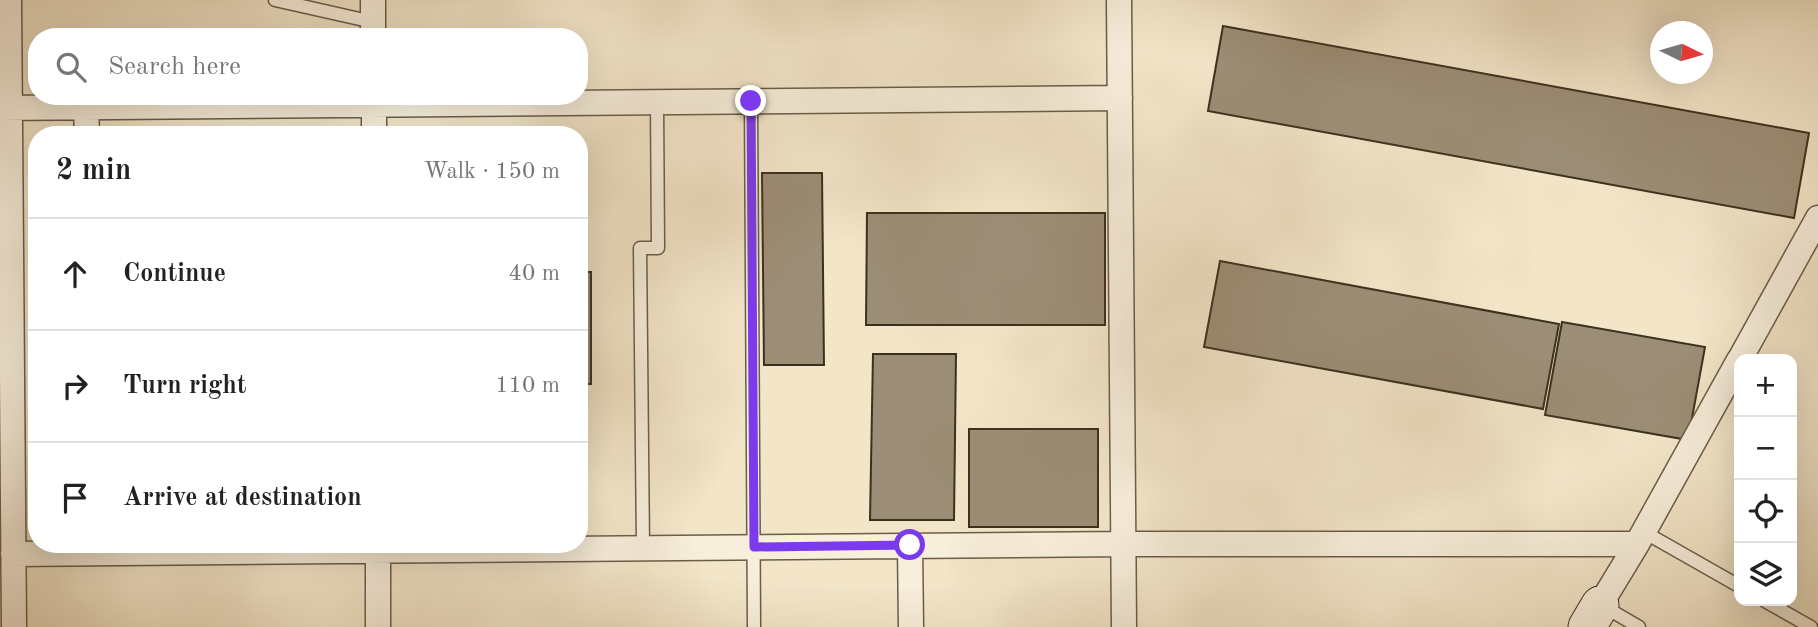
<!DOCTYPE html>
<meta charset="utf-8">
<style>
:root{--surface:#fff;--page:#f2f2f2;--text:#222;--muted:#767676;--line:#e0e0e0}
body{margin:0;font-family:"Old Standard TT",serif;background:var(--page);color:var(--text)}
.controls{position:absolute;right:21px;bottom:21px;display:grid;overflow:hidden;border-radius:14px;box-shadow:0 7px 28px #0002}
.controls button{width:63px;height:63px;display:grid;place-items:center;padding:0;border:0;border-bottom:2px solid var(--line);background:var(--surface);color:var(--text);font:35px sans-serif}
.compass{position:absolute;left:1650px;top:21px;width:63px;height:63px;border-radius:50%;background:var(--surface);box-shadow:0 7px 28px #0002;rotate:95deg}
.stop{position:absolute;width:21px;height:21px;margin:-16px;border:5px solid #7c3aed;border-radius:50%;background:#fff}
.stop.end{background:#7c3aed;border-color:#fff;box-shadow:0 2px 7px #0008}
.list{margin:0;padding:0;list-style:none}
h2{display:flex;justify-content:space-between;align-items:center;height:91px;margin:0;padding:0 28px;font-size:30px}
h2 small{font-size:23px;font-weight:400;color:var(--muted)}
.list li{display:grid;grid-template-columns:46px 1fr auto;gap:21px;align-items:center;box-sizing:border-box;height:112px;padding:0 28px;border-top:2px solid var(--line)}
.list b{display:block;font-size:26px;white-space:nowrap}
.list em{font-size:23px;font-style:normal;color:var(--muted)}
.icon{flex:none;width:38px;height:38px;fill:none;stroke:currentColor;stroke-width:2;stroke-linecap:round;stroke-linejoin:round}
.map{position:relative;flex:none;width:1818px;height:627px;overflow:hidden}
.search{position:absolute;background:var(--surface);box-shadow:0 7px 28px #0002;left:28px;top:28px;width:560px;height:77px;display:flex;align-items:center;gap:18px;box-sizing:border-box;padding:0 24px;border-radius:28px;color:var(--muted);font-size:26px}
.panel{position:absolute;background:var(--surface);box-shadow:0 7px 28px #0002;left:28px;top:126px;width:560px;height:427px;border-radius:28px}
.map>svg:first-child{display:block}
.building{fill:#9c8e76;stroke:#3e301e;stroke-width:2}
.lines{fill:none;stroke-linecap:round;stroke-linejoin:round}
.lane-casing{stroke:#6b5d48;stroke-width:15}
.street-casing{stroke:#6b5d48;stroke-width:27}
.secondary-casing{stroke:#3e301e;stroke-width:39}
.lane{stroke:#f7eedb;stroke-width:12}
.street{stroke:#f7eedb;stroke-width:24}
.secondary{stroke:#f7eedb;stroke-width:37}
.route{stroke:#7c3aed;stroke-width:9}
</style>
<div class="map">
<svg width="1818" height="627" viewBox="0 0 1818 627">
<rect width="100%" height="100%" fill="#f2e5c8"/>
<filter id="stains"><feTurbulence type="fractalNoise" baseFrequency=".00286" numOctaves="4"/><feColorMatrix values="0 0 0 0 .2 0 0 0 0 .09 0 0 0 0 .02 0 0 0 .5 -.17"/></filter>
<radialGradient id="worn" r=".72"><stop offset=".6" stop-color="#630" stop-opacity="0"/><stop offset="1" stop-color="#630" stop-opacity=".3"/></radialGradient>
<path class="building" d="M1223 26 1809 133 1794 218 1208 111Z
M762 173H822L824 365H764Z
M867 213H1105V325H866Z
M1220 261 1559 324 1543 409 1204 347Z
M579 272H591V384H579Z
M1562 322 1705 347 1688 440 1545 415Z
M873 354H956L954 520H870Z
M969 429H1098V527H969Z"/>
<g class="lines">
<defs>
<path id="lane" d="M275 0 373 22
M751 101 754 627
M1644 532 1739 586
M643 548 640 248H658L657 102
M1765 601 1811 627
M1603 606 1639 627"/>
<path id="street" d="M9 0 14 627
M373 0V37
M1119 0 1124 627
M374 96V135
M86 107 87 135
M0 108 1120 98
M1740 359 1818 218
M378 544V627
M910 546 911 627
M13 554 1123 544H1637
M1600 605 1637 544 1739 360"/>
<path id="secondary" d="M1587 627 1600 605"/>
</defs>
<use href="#lane" class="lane-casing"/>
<use href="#street" class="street-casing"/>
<use href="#secondary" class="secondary-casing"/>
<use href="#lane" class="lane"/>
<use href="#street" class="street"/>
<use href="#secondary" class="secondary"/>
</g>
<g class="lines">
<path class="route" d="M751 101 754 547 910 545"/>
</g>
<rect width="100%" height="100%" filter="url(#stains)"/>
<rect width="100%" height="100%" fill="url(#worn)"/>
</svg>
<div class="controls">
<button>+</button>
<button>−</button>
<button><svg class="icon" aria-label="locate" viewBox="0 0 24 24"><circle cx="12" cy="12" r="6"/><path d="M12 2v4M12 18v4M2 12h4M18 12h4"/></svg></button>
<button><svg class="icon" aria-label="layers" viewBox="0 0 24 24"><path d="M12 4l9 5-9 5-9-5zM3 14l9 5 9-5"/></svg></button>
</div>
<svg class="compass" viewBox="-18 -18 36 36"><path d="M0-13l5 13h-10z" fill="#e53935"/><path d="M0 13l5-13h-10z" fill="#767676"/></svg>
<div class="stop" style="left:910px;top:545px"></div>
<div class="stop end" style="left:751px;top:101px"></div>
<div class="search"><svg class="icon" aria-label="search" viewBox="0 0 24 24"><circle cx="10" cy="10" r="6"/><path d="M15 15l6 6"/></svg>Search here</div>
<section class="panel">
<h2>2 min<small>Walk · 150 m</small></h2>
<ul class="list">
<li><svg class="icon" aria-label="ahead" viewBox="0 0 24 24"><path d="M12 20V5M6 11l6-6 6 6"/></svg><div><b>Continue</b></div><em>40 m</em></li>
<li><svg class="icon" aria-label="right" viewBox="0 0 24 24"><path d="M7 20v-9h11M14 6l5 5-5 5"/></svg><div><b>Turn right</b></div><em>110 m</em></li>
<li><svg class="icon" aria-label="arrive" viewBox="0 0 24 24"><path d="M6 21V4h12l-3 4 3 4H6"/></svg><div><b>Arrive at destination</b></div></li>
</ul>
</section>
</div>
